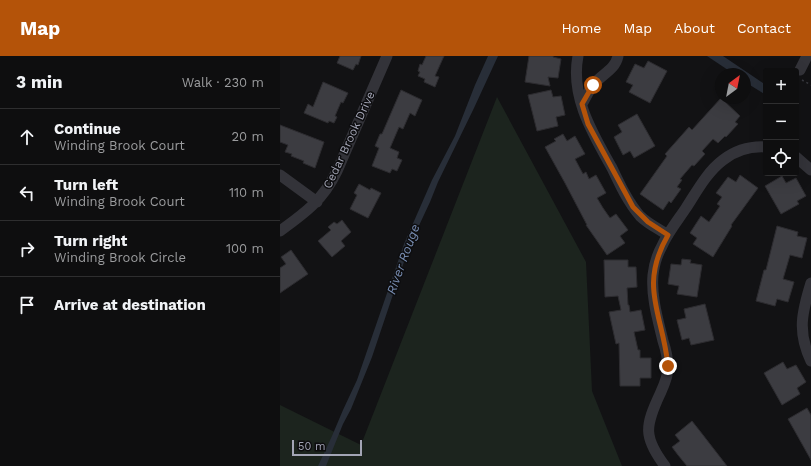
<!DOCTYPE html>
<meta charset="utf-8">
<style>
:root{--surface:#0e0e0f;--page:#1c1c1d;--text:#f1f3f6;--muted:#9b9c9e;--line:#2e2e2f;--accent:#b45309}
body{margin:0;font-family:"Work Sans",sans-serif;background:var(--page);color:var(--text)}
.controls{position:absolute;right:12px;top:12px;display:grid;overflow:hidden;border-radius:4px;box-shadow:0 4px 16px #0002}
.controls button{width:36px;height:36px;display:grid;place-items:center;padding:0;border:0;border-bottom:1px solid var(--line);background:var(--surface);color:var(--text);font:20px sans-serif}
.compass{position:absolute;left:435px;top:12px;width:36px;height:36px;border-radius:50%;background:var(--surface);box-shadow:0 4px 16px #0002;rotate:32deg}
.scale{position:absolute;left:12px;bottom:10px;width:70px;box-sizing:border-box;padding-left:4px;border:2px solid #a3a5b5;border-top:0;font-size:11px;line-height:14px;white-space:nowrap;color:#a3a5b5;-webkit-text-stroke:3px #0d0d0f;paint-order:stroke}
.stop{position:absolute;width:12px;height:12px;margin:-9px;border:3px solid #b45309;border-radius:50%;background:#fff}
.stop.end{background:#b45309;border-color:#fff;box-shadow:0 1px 4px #0008}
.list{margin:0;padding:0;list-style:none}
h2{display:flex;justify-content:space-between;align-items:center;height:52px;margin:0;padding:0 16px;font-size:17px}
h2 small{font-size:13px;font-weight:400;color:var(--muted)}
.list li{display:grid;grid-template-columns:26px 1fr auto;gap:12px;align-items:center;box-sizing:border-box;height:56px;padding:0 16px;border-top:1px solid var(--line)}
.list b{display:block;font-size:15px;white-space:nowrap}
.list p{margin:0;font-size:13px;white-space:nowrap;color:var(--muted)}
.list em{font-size:13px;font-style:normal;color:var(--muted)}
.icon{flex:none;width:22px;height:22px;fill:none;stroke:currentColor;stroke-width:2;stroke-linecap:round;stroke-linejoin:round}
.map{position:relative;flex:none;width:531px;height:410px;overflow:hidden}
header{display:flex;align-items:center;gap:24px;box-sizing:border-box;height:56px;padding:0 20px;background:var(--accent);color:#fff}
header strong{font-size:19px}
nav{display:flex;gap:22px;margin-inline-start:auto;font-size:14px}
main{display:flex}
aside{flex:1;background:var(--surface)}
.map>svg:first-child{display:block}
.green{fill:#1c241e}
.water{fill:#282e38}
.building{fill:#3c3c41;stroke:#2d2c30}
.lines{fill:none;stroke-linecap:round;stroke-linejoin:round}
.path{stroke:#393a40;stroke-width:1.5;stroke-dasharray:2 3;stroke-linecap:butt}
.minor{stroke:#333339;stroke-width:11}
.route{stroke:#b45309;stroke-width:5}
.labels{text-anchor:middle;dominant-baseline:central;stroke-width:3;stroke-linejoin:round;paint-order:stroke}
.street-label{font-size:12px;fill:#a3a5b5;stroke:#0d0d0f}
.water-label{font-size:13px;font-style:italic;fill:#788db2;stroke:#0d0d0f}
</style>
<header>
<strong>Map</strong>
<nav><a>Home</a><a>Map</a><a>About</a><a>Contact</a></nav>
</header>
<main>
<aside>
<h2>3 min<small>Walk · 230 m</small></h2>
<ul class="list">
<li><svg class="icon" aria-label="ahead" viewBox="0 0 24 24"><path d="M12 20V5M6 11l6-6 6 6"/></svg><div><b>Continue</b><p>Winding Brook Court</p></div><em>20 m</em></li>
<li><svg class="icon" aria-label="left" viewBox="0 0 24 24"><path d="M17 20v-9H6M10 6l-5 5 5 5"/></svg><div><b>Turn left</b><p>Winding Brook Court</p></div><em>110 m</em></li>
<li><svg class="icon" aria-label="right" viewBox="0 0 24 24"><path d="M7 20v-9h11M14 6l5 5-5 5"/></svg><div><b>Turn right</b><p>Winding Brook Circle</p></div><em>100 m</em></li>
<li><svg class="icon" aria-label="arrive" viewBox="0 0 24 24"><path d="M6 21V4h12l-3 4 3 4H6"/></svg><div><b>Arrive at destination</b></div></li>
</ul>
</aside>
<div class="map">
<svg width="531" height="410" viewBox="0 0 531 410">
<rect width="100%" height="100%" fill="#121214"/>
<path class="green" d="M217 41 306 206 312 335 342 410H0V349L81 389Z"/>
<path class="water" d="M208 0H218L194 52 158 126 150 146 129 191 92 301 71 353 63 368 46 410H38L52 380 63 354 77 324 124 188 152 124 175 80 195 29Z
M427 0H443L486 29V39L465 26V18H454Z"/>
<path class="building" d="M60 0H81L78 9 76 8 73 14 57 7Z
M146 0H164L155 20 159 21 155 31 144 26 145 23 138 20 140 16 138 15 140 8 142 9Z
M249 0H273V1L281 3 278 22 268 21 270 30 245 26Z
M368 5 387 15 370 47 349 36 353 29 346 26 355 8 364 12Z
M43 26 68 37 63 47 61 46 55 60 57 61 54 67 49 65 48 67 24 57 28 48 33 51Z
M121 34 142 44 135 60 130 57 123 73 119 71 110 92 119 96 117 102 122 104 117 115 112 113 110 117 92 110 99 92 95 90 100 78H102Z
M271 34 273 41 281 40 285 59 276 61 278 70 257 75 248 39Z
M441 42 460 60 455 66 458 68 446 81 445 80 438 87 433 83 422 95 425 98 414 110 412 109 400 123 402 124 397 131 401 133 391 147 389 145 383 154 360 138 387 100 385 98 409 71 412 74Z
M357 58 375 90 354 102 350 95 343 99 334 81 342 76 338 69Z
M0 69 44 86 35 112 23 107 24 105 11 100 12 98 5 96 8 89 0 86Z
M283 78 287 85 295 80 305 98 295 103 303 118 306 116 309 123 316 119 326 137 317 142 323 152 330 162 336 158 348 174 340 180 345 187 327 199 306 169H307L285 127 265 91 276 85 274 83Z
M460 119 478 132 451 169 452 170 433 201 413 188 417 182 410 177 421 160 429 166 440 150 437 148 442 141 436 137 448 121 456 126Z
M502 120 506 127 516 122 526 140 517 145 519 148 501 158 485 130Z
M79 128 90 134 91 132 101 137 88 162 70 153 77 139 74 137Z
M62 164 71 176 61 185 65 190 52 201 38 185 51 174 48 171 54 166 57 168Z
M497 170 518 176 517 180 527 182 522 202 510 199 508 206 503 223 514 226 508 246 497 243 495 250 476 245 484 214H486Z
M11 194 28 218 0 237V212L6 208 1 201Z
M402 203 411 204 410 207 422 209 417 241 397 238 399 230 388 228 391 208 401 209Z
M324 204H348V211H356L357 231 347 232 348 249H349L350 256 361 254 365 274 354 276 358 294H360V302H371V322H360V330H340L339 287 336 288 329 256 341 254 338 240 325 241Z
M425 248 434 284 411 289 409 282 402 284 397 264 406 262 404 253Z
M503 306 507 313 516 309 526 326 517 332 520 338 502 349 484 317Z
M527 352 531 359V404L508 363Z
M412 365 423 379 447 410H407L398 399 392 391 400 385 395 379Z"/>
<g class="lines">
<path class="path" d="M522 24 531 29"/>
<path class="minor" d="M298 0C290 41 313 78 332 112 340 129 348 146 360 160 368 168 379 173 388 179
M520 14 527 0
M302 48C306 41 309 34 314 28 322 18 335 14 338 0
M516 101 531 114
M0 119 37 146
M0 175C25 157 43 144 57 115L107 0
M531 227C522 256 517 276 531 305
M385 410C363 381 365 370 380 338 384 329 388 321 388 312 388 303 386 294 383 285 378 264 371 241 373 219 374 209 377 199 382 190 388 176 398 164 406 152 417 135 427 116 443 104 456 94 470 90 486 91"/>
</g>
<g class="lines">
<path class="route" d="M313 29 302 48 308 68 353 151 368 166 388 179C358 231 383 258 388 310"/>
</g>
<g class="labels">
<g class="street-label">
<text transform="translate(69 84) rotate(-65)">Cedar Brook Drive</text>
</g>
<g class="water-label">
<text transform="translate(123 203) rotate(-70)">River Rouge</text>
</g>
</g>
</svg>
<div class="controls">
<button>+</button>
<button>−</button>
<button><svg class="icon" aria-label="locate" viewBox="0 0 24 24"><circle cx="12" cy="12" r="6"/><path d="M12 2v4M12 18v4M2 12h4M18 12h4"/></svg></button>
</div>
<svg class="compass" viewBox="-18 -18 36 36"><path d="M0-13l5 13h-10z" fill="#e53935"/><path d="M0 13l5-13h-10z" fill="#9b9c9e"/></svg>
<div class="scale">50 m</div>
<div class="stop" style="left:313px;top:29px"></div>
<div class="stop end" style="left:388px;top:310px"></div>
</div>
</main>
